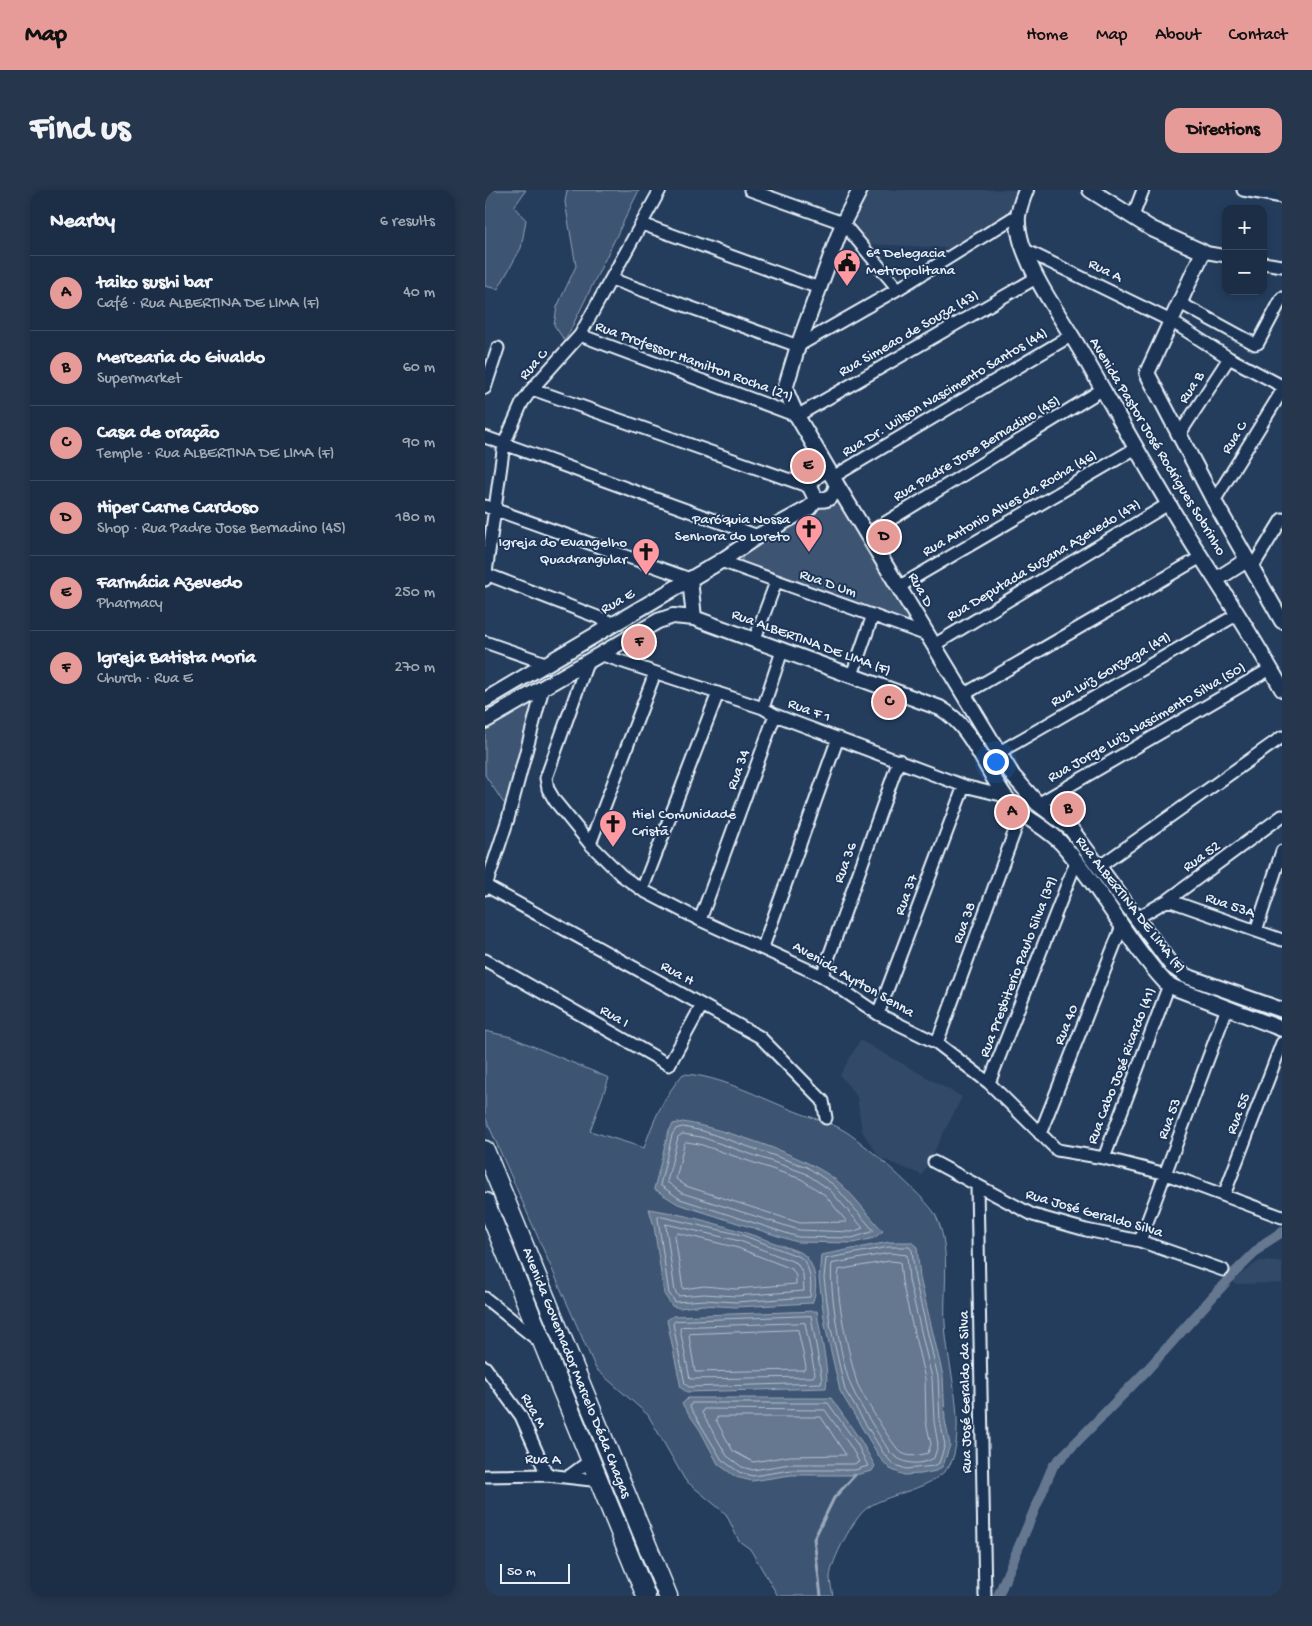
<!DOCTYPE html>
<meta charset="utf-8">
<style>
:root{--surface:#1c2e46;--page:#25364d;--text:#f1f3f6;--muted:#a0a8b3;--line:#3a4a5f;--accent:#e69b98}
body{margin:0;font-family:"Gochi Hand",sans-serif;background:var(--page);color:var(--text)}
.controls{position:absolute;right:15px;top:15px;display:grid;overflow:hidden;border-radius:10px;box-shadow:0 2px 8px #0003}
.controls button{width:45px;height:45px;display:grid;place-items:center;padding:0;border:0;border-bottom:1px solid var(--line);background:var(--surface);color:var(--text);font:25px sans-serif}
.scale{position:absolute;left:15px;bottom:12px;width:70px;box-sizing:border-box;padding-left:5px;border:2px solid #e8f1f8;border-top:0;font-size:14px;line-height:18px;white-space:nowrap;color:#e8f1f8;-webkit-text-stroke:4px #1d3557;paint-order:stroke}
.you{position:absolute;left:510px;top:571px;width:18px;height:18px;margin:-12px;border:4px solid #fff;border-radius:50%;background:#1a73e8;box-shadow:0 0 0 8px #1a73e833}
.badge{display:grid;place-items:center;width:32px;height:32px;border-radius:50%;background:var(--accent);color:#111;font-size:16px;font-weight:700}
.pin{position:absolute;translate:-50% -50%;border:2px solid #fff;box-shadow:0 1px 5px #0006}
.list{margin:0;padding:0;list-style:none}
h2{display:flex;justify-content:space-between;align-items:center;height:65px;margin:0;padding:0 20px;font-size:21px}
h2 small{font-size:16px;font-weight:400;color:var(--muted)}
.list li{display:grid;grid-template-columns:32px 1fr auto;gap:15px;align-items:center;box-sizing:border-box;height:75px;padding:0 20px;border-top:1px solid var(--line)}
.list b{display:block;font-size:19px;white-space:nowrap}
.list p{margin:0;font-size:16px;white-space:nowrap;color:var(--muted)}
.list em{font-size:16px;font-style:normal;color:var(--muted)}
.map{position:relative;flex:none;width:797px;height:1406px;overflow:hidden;border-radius:15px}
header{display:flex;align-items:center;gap:30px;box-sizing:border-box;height:70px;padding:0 25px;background:var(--accent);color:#111}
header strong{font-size:24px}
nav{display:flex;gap:28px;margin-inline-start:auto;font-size:18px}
.intro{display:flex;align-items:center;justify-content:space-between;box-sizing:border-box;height:120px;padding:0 30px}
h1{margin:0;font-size:35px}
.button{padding:12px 22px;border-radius:15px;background:var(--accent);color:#111;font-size:18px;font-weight:700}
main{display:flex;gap:30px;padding:0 30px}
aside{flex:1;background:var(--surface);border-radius:15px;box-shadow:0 2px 8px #0003}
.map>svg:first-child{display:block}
.built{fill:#334a68}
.green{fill:#3e5472;stroke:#93a2b5}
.water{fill:#657890;stroke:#99a8ba}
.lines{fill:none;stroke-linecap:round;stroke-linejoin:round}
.shore{stroke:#b4c1ce;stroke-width:1}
.stream{stroke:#99a8ba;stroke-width:3}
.canal{stroke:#657890;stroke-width:10}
.minor-casing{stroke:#e8f1f8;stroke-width:15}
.tertiary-casing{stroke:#e8f1f8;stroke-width:18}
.primary-casing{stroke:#e8f1f8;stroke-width:21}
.minor{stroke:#1d3557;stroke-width:11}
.tertiary{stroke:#1d3557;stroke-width:14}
.primary{stroke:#1d3557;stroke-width:18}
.labels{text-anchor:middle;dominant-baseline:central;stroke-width:4;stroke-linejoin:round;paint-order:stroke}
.poi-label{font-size:15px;fill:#e8f1f8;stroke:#1d3557;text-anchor:start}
.street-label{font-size:15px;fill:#e8f1f8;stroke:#1d3557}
</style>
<header>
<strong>Map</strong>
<nav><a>Home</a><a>Map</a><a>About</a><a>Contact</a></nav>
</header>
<div class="intro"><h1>Find us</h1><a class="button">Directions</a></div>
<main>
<aside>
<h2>Nearby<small>6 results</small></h2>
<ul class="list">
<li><span class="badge">A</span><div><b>taiko sushi bar</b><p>Café · Rua ALBERTINA DE LIMA (F)</p></div><em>40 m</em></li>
<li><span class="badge">B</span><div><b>Mercearia do Givaldo</b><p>Supermarket</p></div><em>60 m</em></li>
<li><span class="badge">C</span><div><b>Casa de oração</b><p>Temple · Rua ALBERTINA DE LIMA (F)</p></div><em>90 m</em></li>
<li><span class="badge">D</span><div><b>Hiper Carne Cardoso</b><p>Shop · Rua Padre Jose Bernadino (45)</p></div><em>180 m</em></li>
<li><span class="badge">E</span><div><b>Farmácia Azevedo</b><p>Pharmacy</p></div><em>250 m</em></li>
<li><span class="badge">F</span><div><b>Igreja Batista Moria</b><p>Church · Rua E</p></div><em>270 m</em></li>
</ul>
</aside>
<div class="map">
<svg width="797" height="1406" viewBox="0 0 797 1406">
<rect width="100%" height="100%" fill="#253d5d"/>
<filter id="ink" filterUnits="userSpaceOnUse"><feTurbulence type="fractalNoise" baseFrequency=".02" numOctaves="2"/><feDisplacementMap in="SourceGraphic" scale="10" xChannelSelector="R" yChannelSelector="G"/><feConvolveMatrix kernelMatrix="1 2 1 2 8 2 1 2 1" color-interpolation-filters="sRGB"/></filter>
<g filter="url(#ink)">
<path class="built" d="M379 0H536L529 21 464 58 385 54 370 37 371 18Z
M375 850 477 907 437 985 395 968 377 941 372 907 355 885Z
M774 1071 797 1072V1093L749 1094V1090Z"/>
<path class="green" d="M0 0H41L29 17 41 30 36 58 13 99 0 96Z
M82 0H154L80 151 69 135 72 117 91 76 80 12Z
M351 308 358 309 426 430 425 433 262 376 257 371V366L340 311Z
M51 509 22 615 18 612 0 585V539Z
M0 841 26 847 124 888 105 941 159 958C168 931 179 906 198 884 234 885 278 909 312 922 327 928 345 932 358 940 374 948 442 1009 450 1024 467 1057 458 1098 460 1133 462 1176 479 1221 469 1264 462 1299 406 1301 382 1318 369 1327 346 1371 345 1387 345 1393 347 1400 348 1406H293L265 1359 254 1351 241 1324 200 1290 163 1225 111 1179 0 927Z"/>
<path class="water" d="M198 932C239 939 319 965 351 990 368 1004 383 1025 398 1041L389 1048 368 1053 312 1052 193 1014 169 999 183 943 188 934Z
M164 1019C217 1027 267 1044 317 1063 331 1073 334 1099 327 1113L250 1117 218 1115 195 1118 187 1116 179 1104 169 1036Z
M404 1052H426L432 1057 435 1088 458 1186 460 1230 465 1255 458 1276 451 1281 436 1284 419 1285 405 1279 395 1268 355 1201 340 1135 334 1088 336 1065Z
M332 1121C334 1143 345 1179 341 1198L202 1202 196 1198 182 1130 188 1126Z
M203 1208H346L376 1251 390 1276 387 1281 370 1285H306L267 1291 251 1287 233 1274 215 1240 197 1214Z"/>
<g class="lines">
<path class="shore" d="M198 937 218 941 322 977 349 995 389 1041 367 1048 313 1047 195 1009 175 995 187 945 191 939Z
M198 944 216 947 320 983 345 1000 378 1038 367 1042 314 1040 197 1003 182 992 193 947Z
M202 952 214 954 316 989 340 1005 362 1032 315 1033 201 996 191 989 199 954Z
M173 1026 257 1045 315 1067C326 1075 327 1095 325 1107L251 1112 219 1110 190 1112 184 1103Z
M181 1034 255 1051 312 1073 318 1084 319 1101 251 1106 219 1104 193 1106 190 1101Z
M193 1043 253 1058 307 1079 311 1086V1094L251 1099 219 1096 198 1099 190 1046Z
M404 1057H424L427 1060 430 1089 453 1187 455 1231 460 1255 454 1273 449 1276 421 1279 408 1274 399 1264 360 1200 345 1134 339 1088 341 1069Z
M405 1063 422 1065 424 1090 447 1188 449 1231 453 1255 449 1268C433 1277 416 1274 404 1261 392 1241 377 1220 367 1198 357 1179 343 1094 347 1074Z
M405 1071 415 1072 417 1092 440 1189 441 1232 446 1254 443 1263C436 1265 425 1268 417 1263 409 1259 376 1203 372 1193 365 1168 349 1103 354 1080Z
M326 1126 337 1190 336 1193 204 1197 200 1194 188 1134 190 1131Z
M320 1133 330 1184 328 1187 205 1189 195 1139 196 1137Z
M313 1140 321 1177 319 1180 210 1182 204 1146 205 1144Z
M207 1213H343L372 1254 383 1276 370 1280H306L268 1286 254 1282 237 1270 205 1217Z
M219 1219 340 1220 366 1257 374 1272 369 1274H305L268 1280 257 1277 242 1266 217 1223Z
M233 1227H336L361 1265 305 1266 268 1272 248 1261 231 1230Z"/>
<path class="stream" d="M336 1406 329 1349 349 1308 370 1285"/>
<path class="canal" d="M513 1406 568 1276 662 1180 750 1082 780 1053 797 1042"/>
<defs>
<path id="minor" d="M265 0 358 33 413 99
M758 0 797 7
M648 26 658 0
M157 34 334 98
M540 60 686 131 744 168 797 196
M718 62 741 66
M778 73 797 76
M126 89 313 156 413 99 531 26
M695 113 770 154 773 153 797 108
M95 145 312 226 551 88
M0 198 13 158
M47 199 325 297
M694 245 744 168
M0 247 273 346
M348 287 587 145
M729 311 797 201
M0 316 205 389
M382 344 618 199
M236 371 442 445
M767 378 797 329
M1 384 128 433
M0 390 19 254 37 213 47 199 95 145 175 0
M415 396 651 258
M269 451 291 392
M0 452 63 474
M449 455 685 313
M117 465 278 518 290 525 479 596 520 606
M102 473 61 588 63 599 70 611 105 654 136 685 157 700 215 730 337 786 393 824 452 853 504 893 572 960 619 968 681 984 797 1027
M367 485 388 425
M478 505 716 367
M278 518 297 461
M513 563 753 424
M553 614 785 479
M105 654 170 483
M615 676 797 547
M1 696 275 847 338 911 341 928
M0 699 23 629 58 498
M157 700 233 503
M683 710 797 750
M652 728 683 710 797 626
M215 730 290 525
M771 741 797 661
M278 757 353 548
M0 770 184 875 217 815
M337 786 414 570
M393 824 479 596
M452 853 536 624
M504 893 591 672
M555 944 637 736
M619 968 684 795
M449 972 548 1025 601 1040 655 1051 738 1080
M492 997 500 1406
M739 1005 797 853
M655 1051 742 818
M0 1108 55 1152
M0 1177 36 1226 62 1285
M0 1286 62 1285 115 1291
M83 1287 106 1270"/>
<path id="tertiary" d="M541 0C532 23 530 30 537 54 551 96 580 132 601 170 639 236 675 303 716 367 744 410 772 454 797 499
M605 0 667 39 718 62 662 183 729 311 797 431
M343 279 312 226 300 199 313 156 358 33 375 0
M343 279 352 295C349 306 343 312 331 309L325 297C328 287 334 284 343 279Z
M352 295 528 586 553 614 586 639 687 776 701 786 797 820
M205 389 209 428
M732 389 762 370
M0 510 236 371 273 346 324 318 331 309
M0 531 173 431 188 426 209 428 455 518C487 536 499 577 520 606 535 628 561 635 578 655 616 698 642 751 681 793L690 798 797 839"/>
<path id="primary" d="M0 960 183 1406
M0 1012 161 1406"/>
</defs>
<use href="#minor" class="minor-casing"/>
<use href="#tertiary" class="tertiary-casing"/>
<use href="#primary" class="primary-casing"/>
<use href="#minor" class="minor"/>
<use href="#tertiary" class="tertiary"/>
<use href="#primary" class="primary"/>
</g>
</g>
<defs>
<symbol id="civic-pin" viewBox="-11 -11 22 30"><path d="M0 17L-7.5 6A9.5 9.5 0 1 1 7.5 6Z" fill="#ff9aa2" stroke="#1d3557"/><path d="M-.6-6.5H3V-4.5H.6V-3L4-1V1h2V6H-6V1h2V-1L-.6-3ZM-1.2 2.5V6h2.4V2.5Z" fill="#111"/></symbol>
<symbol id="church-pin" viewBox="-11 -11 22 30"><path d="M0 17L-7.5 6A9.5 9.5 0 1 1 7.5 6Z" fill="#ff9aa2" stroke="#1d3557"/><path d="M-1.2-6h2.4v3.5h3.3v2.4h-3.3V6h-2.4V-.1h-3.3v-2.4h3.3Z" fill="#111"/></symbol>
</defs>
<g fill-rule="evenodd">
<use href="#civic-pin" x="346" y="57" width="32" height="43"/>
<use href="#church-pin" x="308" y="323" width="32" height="43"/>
<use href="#church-pin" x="145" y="346" width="32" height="43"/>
<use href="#church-pin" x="112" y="618" width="32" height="43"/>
</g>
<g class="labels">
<g class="poi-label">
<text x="381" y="64">6ª Delegacia<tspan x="381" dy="17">Metropolitana</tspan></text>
<text x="305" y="330" text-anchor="end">Paróquia Nossa<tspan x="305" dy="17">Senhora do Loreto</tspan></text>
<text x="142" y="353" text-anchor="end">Igreja do Evangelho<tspan x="142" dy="17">Quadrangular</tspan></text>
<text x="147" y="625">Hiel Comunidade<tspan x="147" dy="17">Cristã</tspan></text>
</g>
<g class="street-label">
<text transform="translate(620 81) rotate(26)">Rua A</text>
<text transform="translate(424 144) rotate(-30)">Rua Simeao de Souza (43)</text>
<text transform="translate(209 172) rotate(20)">Rua Professor Hamilton Rocha (21)</text>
<text transform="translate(49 175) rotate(-49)">Rua C</text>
<text transform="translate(707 198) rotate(-57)">Rua B</text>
<text transform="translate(460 203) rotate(-31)">Rua Dr. Wilson Nascimento Santos (44)</text>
<text transform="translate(750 248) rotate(-58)">Rua C</text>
<text transform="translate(672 257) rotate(59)">Avenida Pastor José Rodrigues Sobrinho</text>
<text transform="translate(492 259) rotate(-31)">Rua Padre Jose Bernadino (45)</text>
<text transform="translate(525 314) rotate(-30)">Rua Antonio Alves da Rocha (46)</text>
<text transform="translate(559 371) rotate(-31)">Rua Deputada Suzana Azevedo (47)</text>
<text transform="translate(343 394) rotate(19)">Rua D Um</text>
<text transform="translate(435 400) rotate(61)">Rua D</text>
<text transform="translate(133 412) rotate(-30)">Rua E</text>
<text transform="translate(326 453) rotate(20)">Rua ALBERTINA DE LIMA (F)</text>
<text transform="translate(626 480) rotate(-30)">Rua Luiz Gonzaga (49)</text>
<text transform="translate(324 521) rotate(20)">Rua F 1</text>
<text transform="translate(662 533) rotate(-30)">Rua Jorge Luiz Nascimento Silva (50)</text>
<text transform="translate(254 580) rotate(-70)">Rua 34</text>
<text transform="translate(717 667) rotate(-36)">Rua 52</text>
<text transform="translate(361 673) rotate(-70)">Rua 36</text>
<text transform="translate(422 705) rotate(-70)">Rua 37</text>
<text transform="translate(645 715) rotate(52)">Rua ALBERTINA DE LIMA (F)</text>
<text transform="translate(745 716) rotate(19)">Rua 53A</text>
<text transform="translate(480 733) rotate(-70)">Rua 38</text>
<text transform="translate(534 777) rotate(-69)">Rua Presbiterio Paulo Silva (39)</text>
<text transform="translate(192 784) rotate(29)">Rua H</text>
<text transform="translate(368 790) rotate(30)">Avenida Ayrton Senna</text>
<text transform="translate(129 827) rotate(30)">Rua I</text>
<text transform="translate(582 835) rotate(-68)">Rua 40</text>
<text transform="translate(637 876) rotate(-69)">Rua Cabo José Ricardo (41)</text>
<text transform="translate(754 924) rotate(-69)">Rua 55</text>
<text transform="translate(685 929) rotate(-70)">Rua 53</text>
<text transform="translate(609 1024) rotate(16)">Rua José Geraldo Silva</text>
<text transform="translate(91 1183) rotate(68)">Avenida Governador Marcelo Déda Chagas</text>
<text transform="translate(481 1202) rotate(-91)">Rua José Geraldo da Silva</text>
<text transform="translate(48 1221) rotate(61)">Rua M</text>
<text transform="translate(58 1270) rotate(2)">Rua A</text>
</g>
</g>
</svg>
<div class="controls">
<button>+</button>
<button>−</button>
</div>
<div class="scale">50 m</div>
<div class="you"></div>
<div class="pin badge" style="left:527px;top:622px">A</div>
<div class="pin badge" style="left:583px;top:619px">B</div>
<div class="pin badge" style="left:404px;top:512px">C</div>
<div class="pin badge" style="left:399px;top:347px">D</div>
<div class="pin badge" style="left:323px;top:276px">E</div>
<div class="pin badge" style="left:154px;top:452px">F</div>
</div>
</main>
